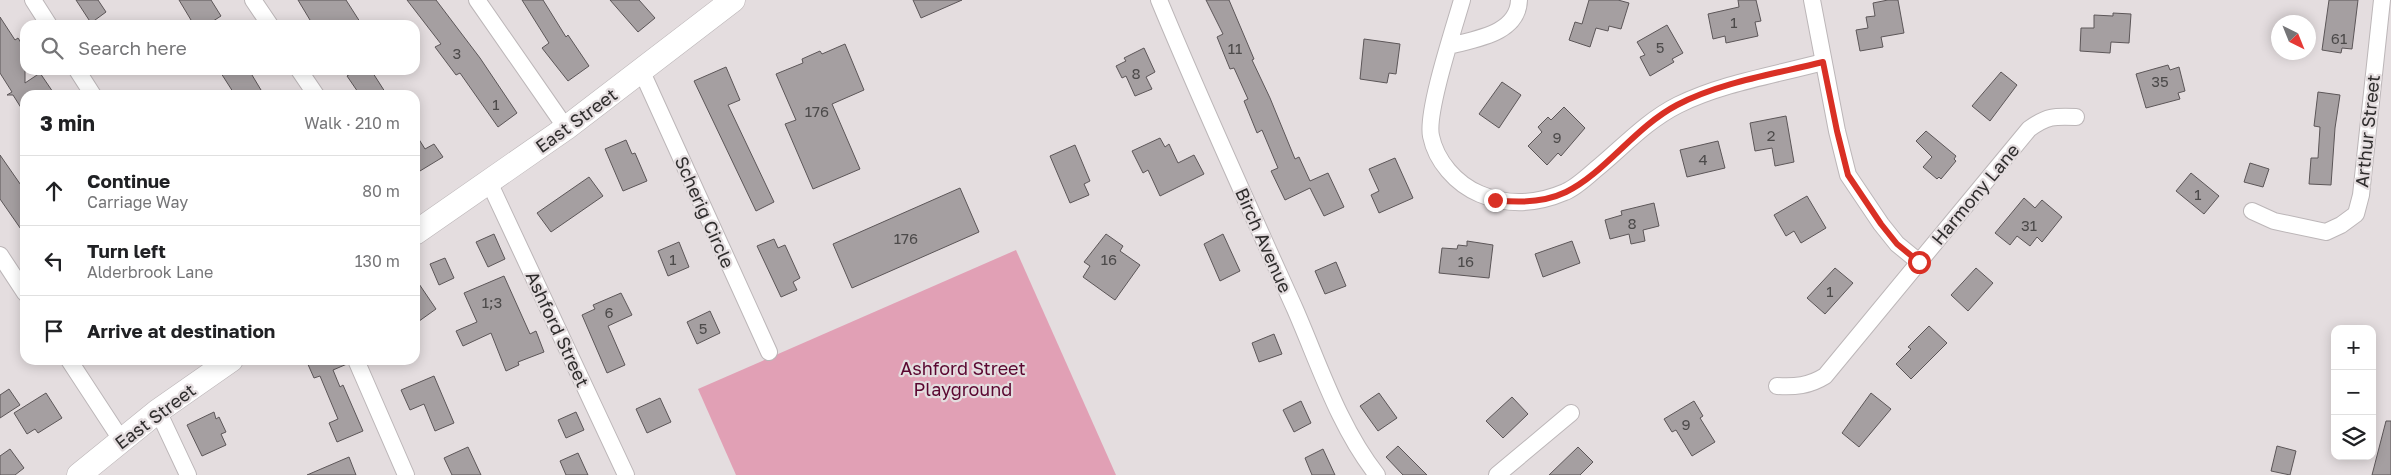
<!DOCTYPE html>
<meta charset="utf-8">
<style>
:root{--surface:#fff;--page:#f2f2f2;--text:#202124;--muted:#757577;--line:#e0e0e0}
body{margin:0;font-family:"Golos Text",sans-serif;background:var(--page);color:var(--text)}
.controls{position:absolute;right:15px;bottom:15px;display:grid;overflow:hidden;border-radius:10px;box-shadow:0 2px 12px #0003}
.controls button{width:45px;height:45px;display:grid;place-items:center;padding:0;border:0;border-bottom:1px solid var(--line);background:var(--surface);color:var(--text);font:25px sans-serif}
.compass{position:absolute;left:2271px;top:15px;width:45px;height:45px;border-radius:50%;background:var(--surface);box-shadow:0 2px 12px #0003;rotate:137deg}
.stop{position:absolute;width:15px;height:15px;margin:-11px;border:4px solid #d93025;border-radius:50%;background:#fff}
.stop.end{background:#d93025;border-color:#fff;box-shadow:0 1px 5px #0008}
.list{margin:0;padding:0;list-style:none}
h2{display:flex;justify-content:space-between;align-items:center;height:65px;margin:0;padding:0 20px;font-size:21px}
h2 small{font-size:16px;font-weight:400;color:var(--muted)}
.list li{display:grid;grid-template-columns:32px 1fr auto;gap:15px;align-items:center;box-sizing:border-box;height:70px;padding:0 20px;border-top:1px solid var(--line)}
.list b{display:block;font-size:19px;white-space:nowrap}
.list p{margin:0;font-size:16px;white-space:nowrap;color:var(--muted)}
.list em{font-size:16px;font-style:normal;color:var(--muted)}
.icon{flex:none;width:28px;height:28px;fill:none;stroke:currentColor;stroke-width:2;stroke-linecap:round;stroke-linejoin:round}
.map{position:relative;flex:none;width:2391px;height:475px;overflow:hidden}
.search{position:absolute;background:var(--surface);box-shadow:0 2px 12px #0003;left:20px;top:20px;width:400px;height:55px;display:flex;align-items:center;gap:12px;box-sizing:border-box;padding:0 18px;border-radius:15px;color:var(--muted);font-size:19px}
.panel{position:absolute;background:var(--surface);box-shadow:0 2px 12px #0003;left:20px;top:90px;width:400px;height:275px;border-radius:15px}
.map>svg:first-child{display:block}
.green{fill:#e1a0b5}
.building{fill:#a59fa1;stroke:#5c5658}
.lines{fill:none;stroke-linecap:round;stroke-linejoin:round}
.street-casing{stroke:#bcb6b8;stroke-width:18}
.secondary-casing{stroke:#bcb6b8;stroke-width:25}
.street{stroke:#fff;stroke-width:16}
.secondary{stroke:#fff;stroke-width:24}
.route{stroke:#d93025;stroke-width:6}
.labels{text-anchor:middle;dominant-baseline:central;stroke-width:4.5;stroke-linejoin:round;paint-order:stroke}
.number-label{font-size:15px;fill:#4c4a4a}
.street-label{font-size:18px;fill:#2f2d2d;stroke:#e4dddf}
.park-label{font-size:18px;fill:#5a0730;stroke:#e4dddf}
</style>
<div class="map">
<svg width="2391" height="475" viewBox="0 0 2391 475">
<rect width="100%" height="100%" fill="#e4dddf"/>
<path class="green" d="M1016 250 1116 475H736L698 389Z"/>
<path class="building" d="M76 0H98L106 12 91 23Z
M179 0H211L221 16 207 25H194Z
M298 0H346L362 25H313Z
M407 0H436L480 58 517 113 498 127 460 73 456 75 435 47 441 44Z
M522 0H543L566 37 568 35 589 66 568 81 542 48 549 43Z
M610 0H639L655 18 638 32Z
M913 0H962L921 18Z
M1206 0H1229L1254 59 1252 60 1270 98 1295 159 1299 157 1310 181 1328 173 1344 207 1324 216 1310 188 1285 200 1271 171 1278 168 1262 130 1257 133 1244 101 1248 99 1234 68 1230 69 1217 37 1223 34Z
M1589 0H1618L1629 3 1621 29 1609 26 1608 31 1596 28 1590 47 1569 40 1575 22 1582 24Z
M1738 0H1756L1761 21 1755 22 1758 36 1726 43 1725 36 1713 39 1708 14 1739 7Z
M1888 0H1898L1904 33 1881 37 1883 47 1860 51 1856 30 1868 28 1866 17 1875 16 1873 3Z
M2329 0H2358L2352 49 2342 48 2341 53 2322 50Z
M2113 13 2131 14 2129 43 2111 42 2110 53 2080 51 2081 28H2094V15L2113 16Z
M0 17 15 40 18 38 25 49V83L40 73 55 95H25V114L13 95H7L12 92 0 73Z
M1667 25 1683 53 1672 59 1674 62 1650 76 1640 57 1645 55 1637 42Z
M1364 39 1400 44 1396 74 1389 73 1387 83 1360 79Z
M845 44 864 90 832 104 860 169 813 189 785 124 796 120 776 74 803 63 802 59 820 51 822 54Z
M1144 48 1155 72 1146 77 1152 89 1135 96 1126 76 1122 78 1116 66 1126 61 1124 58Z
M2168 65 2170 70 2179 67 2185 91 2178 93 2180 99 2146 108 2136 74Z
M726 67 740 100 728 105 774 202 756 211 694 81Z
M219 70H249L261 90 252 95H235Z
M356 70H371L387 95H360L347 76Z
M2001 72 2017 85 1990 121 1972 106Z
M1502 82 1521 95 1499 128 1479 114Z
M2318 92 2340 95 2335 128 2331 185 2309 184 2311 158H2318L2320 127 2314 126Z
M1564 107 1585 128 1561 156 1558 153 1547 165 1528 146 1542 132 1538 127 1548 117 1551 120Z
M1786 116 1794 162 1775 166 1772 148 1755 151 1750 123Z
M1926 131 1956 156 1954 159 1956 161 1941 179 1939 177 1937 179 1923 167 1932 157 1916 141Z
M415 133 425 149 434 144 443 157 415 174Z
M1160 138 1165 147 1169 144 1178 163 1194 155 1204 174 1160 196 1148 170 1143 173 1132 151Z
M626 140 632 154 635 153 647 181 623 191 605 149Z
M1718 141 1725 168 1687 177 1680 150Z
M1075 145 1090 181 1084 184 1089 195 1070 203 1050 156Z
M0 155 25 191V235L0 199Z
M1395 158 1413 198 1379 213 1371 195 1379 191 1369 169Z
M2250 163 2269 169 2263 187 2244 182Z
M2191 173 2219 196 2204 214 2176 191Z
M589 177 603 196 551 232 537 213Z
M960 188 979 232 852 288 833 244Z
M1807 196 1826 228 1801 243 1794 231 1786 236 1774 215Z
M2024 198 2035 208 2042 200 2062 217 2042 242 2037 237 2030 246 2017 236 2010 245 1995 233Z
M1654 203 1659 226 1643 230 1645 241 1631 244 1629 234 1610 239 1605 220 1622 215 1621 211Z
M494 234 505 259 488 267 476 242Z
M1106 234 1123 246 1120 251 1140 265 1115 300 1083 277 1090 266 1084 262Z
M1223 234 1240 271 1220 281 1204 244Z
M774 239 778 248 785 245 800 278 793 282 797 290 781 297 757 246Z
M1467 241 1493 245 1489 278 1439 273 1442 248 1457 249 1458 245 1467 246Z
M1572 241 1580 263 1543 277 1535 254Z
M679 242 689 267 668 276 658 251Z
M445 258 454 278 439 285 430 264Z
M1336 262 1346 286 1325 294 1315 271Z
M1835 268 1853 283 1825 314 1807 298Z
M1976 268 1993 283 1968 311 1951 295Z
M504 276 530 334 536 331 544 352 518 362 519 365 506 371 491 333 463 346 456 331 477 322 464 293Z
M415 278 436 309 415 324Z
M621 293 632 315 608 326 625 365 607 373 582 315 595 309 593 305Z
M710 311 720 333 697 344 687 322Z
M1929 326 1947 343 1911 379 1896 364 1911 349 1908 347Z
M1274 334 1282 354 1259 362 1252 343Z
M306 360H346L347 364 333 370 340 387 343 385 363 431 337 442 329 423 338 419 320 376 314 378Z
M434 376 454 423 435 431 424 404 410 410 401 390Z
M9 389 20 405 0 418V395Z
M46 393 62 418 38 433 35 429 27 434 14 413Z
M1379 393 1397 418 1378 431 1360 406Z
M1871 393 1891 409 1859 447 1842 433Z
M1512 397 1528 414 1503 438 1486 421Z
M660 398 671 422 647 433 636 409Z
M1301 401 1311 423 1294 432 1283 410Z
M1694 401 1703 416 1700 418 1715 442 1692 456 1676 430 1672 432 1664 419Z
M214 412 216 419 219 417 226 432 221 434 226 445 202 456 187 425Z
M576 412 584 430 566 438 558 420Z
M2386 421H2391V475H2372Z
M1398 446 1427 475H1403L1386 457Z
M2277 446 2296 451 2290 475 2271 471Z
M468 447 481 475H452L444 458Z
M1578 447 1593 462 1580 475H1549Z
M10 449 24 468 15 475H0V456Z
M1323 449 1335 475H1312L1305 458Z
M578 453 588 475H566L560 461Z
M349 457 356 475H307Z"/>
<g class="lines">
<defs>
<path id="street" d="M33 0 49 25
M253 0 270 25
M477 0 566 128
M1159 0C1202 104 1249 207 1295 309 1319 364 1339 427 1377 475
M1462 0C1454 28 1426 112 1431 136 1436 161 1456 184 1480 194 1508 206 1537 204 1565 192 1575 188 1586 178 1595 170 1622 148 1646 121 1678 105 1723 83 1775 75 1823 62
M1812 0 1837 131 1848 175 1881 224 1897 244 1919 262
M1449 46C1475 39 1518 34 1519 0
M77 70 93 95
M299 70 316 95
M642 72 769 352
M489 182 626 475
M2252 211 2274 221 2326 232 2341 225 2356 214 2361 195 2382 0
M0 255 25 293
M69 360 122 441
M356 360 406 475
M1777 386C1795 387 1809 386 1825 376L2029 129C2047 116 2054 116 2076 117
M158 411 188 475
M1497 475 1571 413"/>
<path id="secondary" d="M415 233 566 128 733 0
M79 475 158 411 231 360"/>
</defs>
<use href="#street" class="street-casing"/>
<use href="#secondary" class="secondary-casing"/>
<use href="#street" class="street"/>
<use href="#secondary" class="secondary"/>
</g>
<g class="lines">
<path class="route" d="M1495 200C1518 203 1543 203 1566 192 1605 173 1635 127 1677 105 1721 82 1775 74 1823 62L1837 131 1848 175 1881 224 1897 244 1919 262"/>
</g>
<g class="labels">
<g class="number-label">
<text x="1734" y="22">1</text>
<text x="2339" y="38">61</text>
<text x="1660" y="47">5</text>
<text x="1235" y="48">11</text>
<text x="457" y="53">3</text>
<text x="1136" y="73">8</text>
<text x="2160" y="81">35</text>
<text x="496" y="104">1</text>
<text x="817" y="111">176</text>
<text x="1771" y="135">2</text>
<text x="1557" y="137">9</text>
<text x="1703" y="159">4</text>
<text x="2198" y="194">1</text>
<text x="1632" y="223">8</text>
<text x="2029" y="225">31</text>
<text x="906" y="238">176</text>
<text x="673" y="259">1</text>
<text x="1109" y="259">16</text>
<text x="1466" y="261">16</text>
<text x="1830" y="291">1</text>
<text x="492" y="302">1;3</text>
<text x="609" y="312">6</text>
<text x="703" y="328">5</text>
<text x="1686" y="424">9</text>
</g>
<g class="street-label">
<text transform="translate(576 120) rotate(-36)">East Street</text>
<text transform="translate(2367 131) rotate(-84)">Arthur Street</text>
<text transform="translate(1975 194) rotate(-50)">Harmony Lane</text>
<text transform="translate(705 212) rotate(66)">Scherig Circle</text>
<text transform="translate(1264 240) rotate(66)">Birch Avenue</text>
<text transform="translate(558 329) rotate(65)">Ashford Street</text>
<text transform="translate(155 416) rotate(-37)">East Street</text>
</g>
<g class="park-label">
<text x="963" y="368">Ashford Street<tspan x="963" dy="21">Playground</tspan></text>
</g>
</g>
</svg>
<div class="controls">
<button>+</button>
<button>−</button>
<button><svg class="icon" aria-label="layers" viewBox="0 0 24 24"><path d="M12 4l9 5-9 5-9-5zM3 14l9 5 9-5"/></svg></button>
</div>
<svg class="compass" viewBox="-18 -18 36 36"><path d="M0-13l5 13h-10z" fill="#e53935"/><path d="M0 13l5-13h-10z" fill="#757577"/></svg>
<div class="stop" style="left:1919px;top:262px"></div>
<div class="stop end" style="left:1495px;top:200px"></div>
<div class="search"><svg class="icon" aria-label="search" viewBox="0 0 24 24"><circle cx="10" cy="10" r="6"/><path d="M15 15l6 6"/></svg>Search here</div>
<section class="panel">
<h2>3 min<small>Walk · 210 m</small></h2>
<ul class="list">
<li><svg class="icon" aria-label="ahead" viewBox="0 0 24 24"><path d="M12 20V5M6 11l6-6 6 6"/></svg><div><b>Continue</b><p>Carriage Way</p></div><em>80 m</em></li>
<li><svg class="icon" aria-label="left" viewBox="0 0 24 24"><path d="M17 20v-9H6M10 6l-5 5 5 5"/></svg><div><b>Turn left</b><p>Alderbrook Lane</p></div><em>130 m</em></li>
<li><svg class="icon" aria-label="arrive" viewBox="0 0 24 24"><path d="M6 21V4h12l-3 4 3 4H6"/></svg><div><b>Arrive at destination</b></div></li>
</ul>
</section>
</div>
